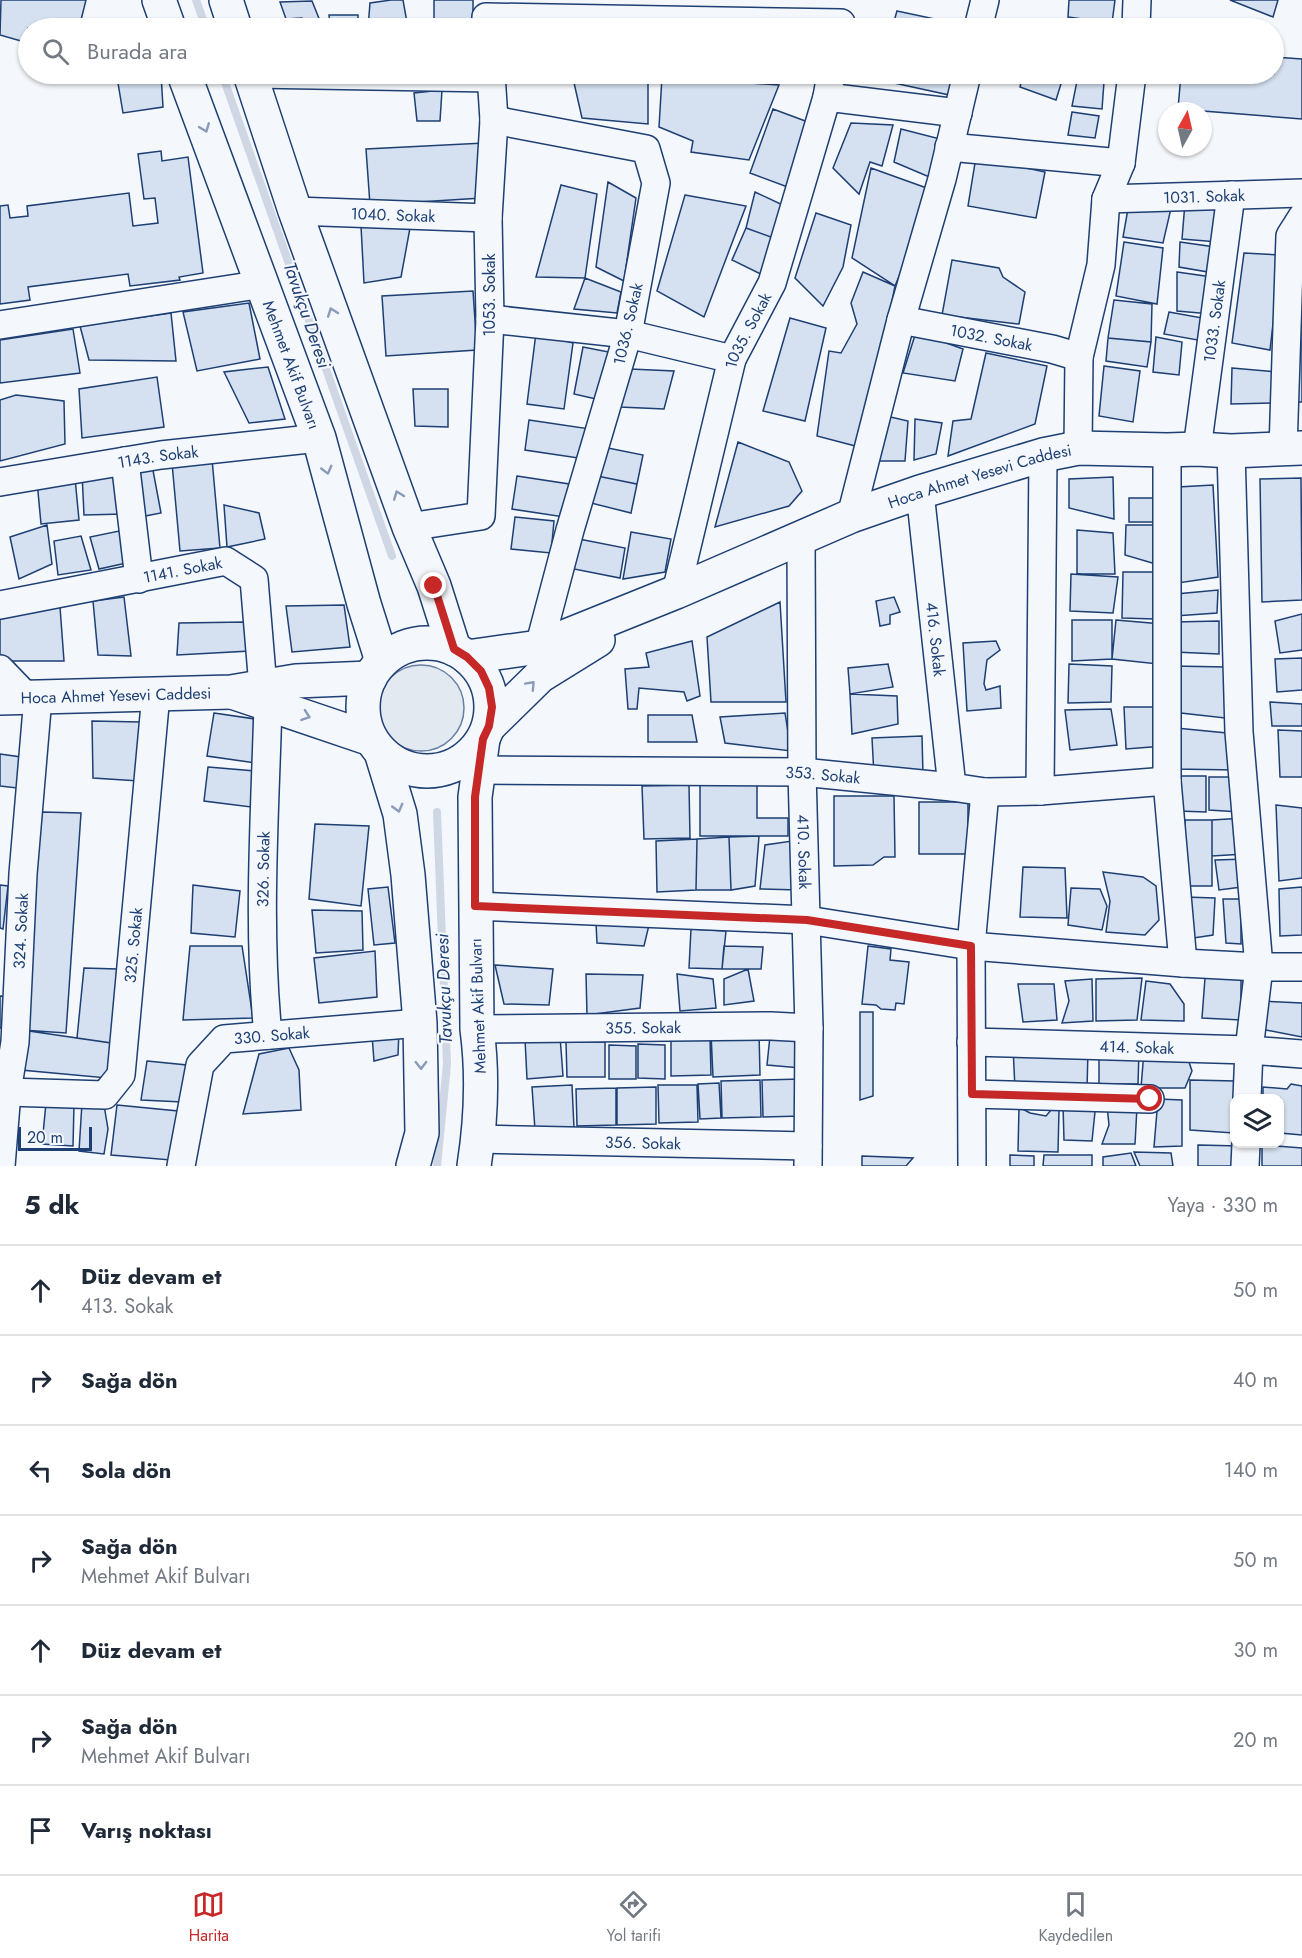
<!DOCTYPE html>
<html lang="tr">
<meta charset="utf-8">
<style>
:root{--surface:#fff;--page:#f2f2f3;--text:#1f2937;--muted:#747a83;--line:#e0e1e3;--accent:#c62828}
body{margin:0;font-family:Jost,sans-serif;background:var(--page);color:var(--text)}
.controls{position:absolute;right:18px;bottom:18px;display:grid;overflow:hidden;border-radius:12px;box-shadow:0 2px 4px #0004}
.controls button{width:54px;height:54px;display:grid;place-items:center;padding:0;border:0;border-bottom:2px solid var(--line);background:var(--surface);color:var(--text);font:30px sans-serif}
.compass{position:absolute;left:1158px;top:102px;width:54px;height:54px;border-radius:50%;background:var(--surface);box-shadow:0 2px 4px #0004;rotate:8deg}
.scale{position:absolute;left:18px;bottom:15px;width:74px;box-sizing:border-box;padding-left:6px;border:3px solid #1d3f73;border-top:0;font-size:16px;line-height:21px;white-space:nowrap;color:#1d3f73;-webkit-text-stroke:4px #f4f7fb;paint-order:stroke}
.stop{position:absolute;width:18px;height:18px;margin:-14px;border:4px solid #c62828;border-radius:50%;background:#fff}
.stop.end{background:#c62828;border-color:#fff;box-shadow:0 2px 6px #0008}
.list{margin:0;padding:0;list-style:none}
h2{display:flex;justify-content:space-between;align-items:center;height:78px;margin:0;padding:0 24px;font-size:26px}
h2 small{font-size:20px;font-weight:400;color:var(--muted)}
.list li{display:grid;grid-template-columns:39px 1fr auto;gap:18px;align-items:center;box-sizing:border-box;height:90px;padding:0 24px;border-top:2px solid var(--line)}
.list b{display:block;font-size:22px;white-space:nowrap}
.list p{margin:0;font-size:20px;white-space:nowrap;color:var(--muted)}
.list em{font-size:20px;font-style:normal;color:var(--muted)}
.icon{flex:none;width:33px;height:33px;fill:none;stroke:currentColor;stroke-width:2;stroke-linecap:round;stroke-linejoin:round}
.map{position:relative;flex:none;width:1302px;height:1166px;overflow:hidden}
.search{position:absolute;background:var(--surface);box-shadow:0 2px 4px #0004;left:18px;right:18px;top:18px;height:66px;display:flex;align-items:center;gap:15px;box-sizing:border-box;padding:0 21px;border-radius:33px;color:var(--muted);font-size:22px}
.sheet{height:708px;background:var(--surface)}
nav{display:flex;justify-content:space-around;align-items:center;box-sizing:border-box;height:84px;border-top:2px solid var(--line);background:var(--surface);font-size:16px;color:var(--muted)}
nav a{display:grid;justify-items:center;gap:3px}
nav .on{color:var(--accent)}
.map>svg:first-child{display:block}
.green{fill:#e3e9f0;stroke:#687fa3;stroke-width:1.5}
.lines{fill:none;stroke-linecap:round;stroke-linejoin:round}
.stream{stroke:#cfd7e4;stroke-width:8}
.building{fill:#d5e0f0;stroke:#1d3f73;stroke-width:1.5}
.minor-casing{stroke:#1d3f73;stroke-width:30}
.major-casing{stroke:#1d3f73;stroke-width:36}
.minor{stroke:#f4f7fb;stroke-width:27}
.major{stroke:#f4f7fb;stroke-width:33}
.oneway{stroke:#889bb7}
.route{stroke:#c62828;stroke-width:8}
.labels{text-anchor:middle;dominant-baseline:central;stroke-width:4.5;stroke-linejoin:round;paint-order:stroke}
.street-label{font-size:16px;fill:#1d3f73;stroke:#f4f7fb}
.water-label{font-size:18px;font-style:italic;fill:#1d3f73;stroke:#f4f7fb}
</style>
<div class="map">
<svg width="1302" height="1166" viewBox="0 0 1302 1166">
<rect width="100%" height="100%" fill="#f4f7fb"/>
<path class="green" d="M378 708a43 43 0 1 1 86 0a43 43 0 1 1-86 0Z"/>
<g class="lines">
<path class="stream" d="M196 0 206 28
M222 74 392 556
M437 1166 447 1064 437 812"/>
</g>
<path class="building" d="M1 0H86L79 28H28V43L0 35Z
M391 0H403L408 28H368L370 3Z
M434 0H473V28H434Z
M1069 0H1115L1112 23 1068 17Z
M1230 0H1278L1273 17Z
M312 1 320 21V28H307L302 18 286 19 280 2Z
M897 11 968 26V28H892Z
M329 15H358V28H330Z
M1274 57 1302 59V119L1178 109 1181 74H1274Z
M130 74H161L163 107 123 113 117 77Z
M572 74H648V124L582 118Z
M882 74H959L954 96 880 80Z
M1023 74H1064L1056 100 1020 87Z
M662 77 779 85 749 160 691 152 693 141 659 127Z
M1077 81 1104 82 1102 109 1072 106Z
M442 90 440 121H417L414 93Z
M773 109 816 125 793 189 750 173Z
M1072 112 1099 116 1095 138 1068 135Z
M851 123 893 125 882 166 870 162 859 194 833 168Z
M901 129 944 140 934 179 894 162Z
M484 143 482 198 370 205 366 149Z
M161 151 162 161 188 157 203 273 179 277 180 280 130 286 128 274 28 287 30 300 0 304V206L8 205 10 218 28 216 27 206 129 193 133 226 158 223 155 198 144 199 138 154Z
M976 157 1045 172 1036 218 968 206Z
M871 168 935 191 895 286 852 258Z
M608 182 636 198 624 281 596 267Z
M561 185 597 194 585 278 536 277Z
M755 192 789 208 779 240 746 228Z
M685 195 746 206 704 317 657 291Z
M1129 203 1172 204 1163 243 1123 237Z
M1185 203 1220 210 1218 242 1182 239Z
M816 213 851 225 843 267 823 306 795 278Z
M361 226 410 228 401 277 364 283Z
M746 228 779 240 767 277 732 260Z
M1124 242 1163 248 1157 304 1116 296Z
M1180 242 1215 247 1214 273 1179 267Z
M1244 253 1281 255 1270 350 1232 343Z
M952 260 999 268 1003 277 1025 292 1019 324 942 315Z
M863 272 895 286 863 448 817 436 829 351 841 353 857 324 851 303Z
M1177 272 1212 277 1211 314 1177 311Z
M585 278 621 292 617 313 574 309Z
M473 291 477 350 386 356 382 296Z
M1114 300 1152 304 1151 342 1108 338Z
M249 303 260 359 197 371 183 312Z
M1169 312 1208 319 1203 341 1164 334Z
M1292 312 1302 313V402H1290Z
M171 313 176 361 89 360 80 326Z
M790 318 826 328 805 421 763 411Z
M73 329 80 373 0 383V340Z
M916 332 963 349 955 381 903 373Z
M536 333 573 343 564 409 527 404Z
M1156 337 1182 342 1179 375 1153 372Z
M1108 338 1151 342 1147 367 1106 361Z
M583 347 619 354 605 401 574 394Z
M986 353 1047 366 1035 424 948 456 953 421 971 419Z
M1104 366 1140 371 1133 422 1099 416Z
M268 367 285 419 249 423 224 372Z
M1232 368 1278 372 1275 403 1231 404Z
M630 369 674 371 664 409 620 407Z
M157 377 164 427 82 438 79 389Z
M413 389H448V427L415 426Z
M16 395 64 401 65 444 0 461V400Z
M882 415 908 421 905 461H870Z
M915 419 942 423 936 454 914 460Z
M529 420 597 430 585 459 525 450Z
M738 442 789 462 802 491 789 506 715 527Z
M598 446 643 455 637 484 592 475Z
M212 459 220 548 180 551 172 463Z
M152 465 161 513 140 517 131 469Z
M122 472 124 514 84 515 82 473Z
M592 475 637 484 631 513 587 502Z
M517 476 569 484 564 517 512 509Z
M1113 477 1114 519 1069 508V479Z
M75 478 79 520 41 524 37 481Z
M1301 478 1302 600 1262 602 1260 479Z
M1213 485 1218 577 1178 583V487Z
M1129 498H1155V522H1129Z
M224 505 259 513 265 539 227 547Z
M515 517 554 521 551 553 511 549Z
M47 525 52 564 19 579 10 537Z
M1126 525H1160L1159 565 1125 555Z
M1077 530 1113 533 1115 574H1077Z
M119 531 131 562 99 569 90 537Z
M631 532 671 539 665 572 623 579Z
M81 536 91 570 58 575 54 541Z
M579 539 625 548 620 578 574 569Z
M1123 572H1156L1155 619 1122 618Z
M1071 574 1118 577 1113 613 1070 611Z
M1218 590 1217 613 1175 616 1176 594Z
M124 597 131 656 98 655 93 601Z
M894 597 900 612 890 615V624L880 626 876 601Z
M780 602 786 702H711L707 637Z
M344 605 350 647 292 652 286 606Z
M60 607 64 661H0V617Z
M1302 614V650L1280 653 1275 621Z
M1072 620H1112V659L1072 661Z
M1116 620 1162 624 1158 664 1112 659Z
M1219 621V654L1174 652V622Z
M246 622 250 651 177 655 179 623Z
M692 641 700 696 687 701 684 692 639 688 637 709H628L625 669 649 667 646 653Z
M996 641 1000 650 987 660 984 684 986 690 1000 686 1001 708 967 711 963 643Z
M1302 658V690L1277 692 1275 659Z
M888 664 893 687 850 694 848 668Z
M1069 664 1112 666 1111 702 1068 703Z
M1172 666 1226 667 1225 718 1172 712Z
M850 694 897 696 898 724 852 734Z
M1270 702 1302 704V726H1272Z
M1124 707H1159L1164 746 1126 749Z
M1111 709 1117 745 1070 750 1065 710Z
M214 713 262 720 256 763 207 756Z
M785 713 791 751 725 743 720 717Z
M648 715H692L697 742H648Z
M92 721 140 722 139 781 93 778Z
M1176 728 1237 734V770L1173 769Z
M1278 730 1302 731V777H1280Z
M922 736 923 775 874 776 872 738Z
M0 754 21 757 17 788 0 786Z
M208 767 255 771 251 807 204 801Z
M1179 776H1206V812L1178 811Z
M1209 777H1238L1240 812 1209 810Z
M700 778 757 779V818H788V836H700Z
M689 785 690 838 644 839 642 786Z
M834 796H894L895 857H884L873 865 834 866Z
M919 802H968V854H919Z
M1276 805 1302 808V878L1279 881Z
M42 812 81 813 66 1033 22 1030Z
M1244 818 1245 854 1212 856V820Z
M1185 820H1212V886H1185Z
M315 824 369 826 361 906 309 899Z
M759 836 755 886 731 890 729 837Z
M729 837 731 890H696L697 839Z
M697 839 696 890 657 892 656 841Z
M792 841 799 890 760 889 765 845Z
M1246 859 1249 886 1219 890 1215 860Z
M1023 867 1065 868 1067 918 1020 917Z
M1103 872 1143 877 1156 886 1159 920 1145 935 1106 932 1110 901Z
M0 885 8 886 3 929 0 928Z
M193 885 240 891 235 937 191 933Z
M388 887 395 943 374 945 368 889Z
M1302 887V935L1280 936 1279 889Z
M1071 888 1100 889 1107 906 1102 930 1068 925Z
M1184 897 1215 898 1213 935 1187 939Z
M1223 899H1241V944L1226 943Z
M312 910 362 911 363 950 316 953Z
M596 923 649 925 644 946 597 943Z
M691 929 726 931 722 969 689 968Z
M190 946H242L253 1018 183 1020Z
M724 946 763 947 761 969H722Z
M868 946 891 949 890 960 909 962 904 1004 896 1003 895 1010 881 1009 876 1005 862 1004Z
M375 951 377 997 319 1003 314 958Z
M495 965 553 969 549 1005 504 1004Z
M84 968 117 969 111 1043 77 1038Z
M748 969 754 1001 724 1005V979Z
M586 974 643 975 640 1008 587 1015Z
M677 974 713 979 716 1008 680 1011Z
M1241 977V1020L1202 1018 1205 978Z
M1142 978 1137 1020 1096 1021V979Z
M1092 979 1093 1021 1062 1023 1069 1001 1065 981Z
M1146 981 1170 984 1184 1004V1021L1141 1020Z
M1018 984H1054L1057 1020 1023 1022Z
M0 996 9 997 4 1028H0Z
M1261 1001 1302 1003V1037L1261 1029Z
M860 1012H873V1096L860 1100Z
M22 1030 111 1043 107 1078 21 1070Z
M399 1030 398 1055 374 1061 372 1035Z
M759 1032 760 1075 713 1077 711 1033Z
M560 1036 563 1076 527 1079 525 1039Z
M770 1036 803 1039 801 1068 767 1065Z
M710 1038 711 1075 671 1076V1039Z
M566 1042H605V1077H567Z
M638 1044 665 1045V1079L638 1078Z
M609 1045 636 1046V1079H609Z
M1013 1047 1088 1050 1087 1089H1015Z
M289 1048 299 1070 301 1110 243 1114 259 1054Z
M1099 1049 1139 1051 1138 1084H1099Z
M1144 1051 1186 1053 1192 1071 1185 1088H1141Z
M147 1061 187 1065 182 1102 141 1100Z
M802 1079V1116L763 1117 762 1080Z
M760 1080 761 1117 722 1118 721 1081Z
M1190 1080 1236 1081 1234 1133 1190 1130Z
M719 1083 721 1118 700 1119 698 1084Z
M1291 1084 1302 1086V1135L1280 1133V1098H1263V1087L1287 1089Z
M572 1085 574 1128 535 1130 532 1087Z
M658 1085H697L698 1122 659 1123Z
M656 1087V1124L617 1125V1088Z
M616 1088V1125L577 1126 576 1089Z
M1158 1099 1182 1100V1146L1154 1147Z
M1096 1102 1092 1141 1064 1140 1063 1105Z
M46 1103 74 1105 73 1146 42 1144Z
M82 1103 104 1105 108 1129 104 1154 79 1151Z
M117 1105 178 1111 171 1160 111 1155Z
M1107 1106 1137 1107 1135 1144H1102L1109 1125Z
M1019 1107 1030 1113 1046 1116 1051 1110H1059L1058 1152 1018 1151Z
M1198 1145 1240 1146 1239 1166H1198Z
M1262 1145 1302 1148V1166H1262Z
M1134 1152 1171 1153 1173 1166H1140Z
M1131 1153 1136 1166H1103V1157Z
M1010 1155 1034 1156V1166H1010Z
M1044 1155H1092V1166H1043Z
M862 1156 913 1158 906 1166H862Z"/>
<g class="lines">
<defs>
<g id="minor">
<path d="M486 17 841 23"/>
<path d="M978 28 985 0"/>
<path d="M1136 28 1137 0"/>
<path d="M250 74 492 78"/>
<path d="M827 97 958 113"/>
<path d="M494 120 646 149 656 183 628 334 570 530 539 647"/>
<path d="M949 147 1121 163"/>
<path id="s1" d="M1106 199 1302 193"/>
<path id="s2" d="M295 211 488 218"/>
<path d="M490 319 628 334 732 359"/>
<path id="s3" d="M901 320 1052 349 1079 357"/>
<path d="M0 325 263 284"/>
<path d="M1078 448 1079 357 1101 265 1106 199 1121 163 1132 74"/>
<path id="s4" d="M1197 449 1231 195"/>
<path d="M1283 449 1290 236 1302 217"/>
<path d="M1167 450V781L1183 963"/>
<path d="M1231 451 1239 732 1259 967 1249 1050 1247 1098"/>
<path d="M125 461 139 579"/>
<path id="s5" d="M0 482 161 455 319 438"/>
<path id="s6" d="M920 492 952 787"/>
<path d="M851 516 901 320 942 179 967 74"/>
<path d="M409 527 481 516 490 319 488 218 494 120 491 74"/>
<path id="s7" d="M801 538 802 772 809 1028 808 1166"/>
<path id="s8" d="M676 592 732 359 772 283 827 97 831 74"/>
<path id="s9" d="M0 605 226 561 254 579 263 687"/>
<path d="M0 669 27 697"/>
<path id="s10" d="M478 770 802 772 952 787 985 792 1040 791 1167 781"/>
<path d="M1040 791 1043 455"/>
<path d="M475 906 807 920 971 946 1183 963 1259 967H1302"/>
<path id="s11" d="M477 1029 771 1026 809 1028"/>
<path id="s12" d="M268 1035C257 925 265 814 268 704"/>
<path id="s13" d="M971 1042 1249 1050 1302 1054"/>
<path id="s14" d="M7 1092 105 1095 121 1075 156 694"/>
<path d="M972 1094 1150 1099"/>
<path id="s15" d="M478 1139 808 1146"/>
<path id="s16" d="M1 1166 7 1092 15 1042 23 874 38 697"/>
<path id="s17" d="M181 1166 200 1065 224 1039 420 1023"/>
<path d="M972 1166 971 946 985 792"/>
<path d="M1245 1166 1246 1144"/>
</g>
<g id="major">
<path d="M159 0 169 28"/>
<path d="M226 0 235 28"/>
<path id="s18" d="M184 74 319 438 364 604 382 661"/>
<path d="M250 74 295 211 409 527 434 586 454 649"/>
<circle cx="427" cy="707" r="64"/>
<path id="s19" d="M467 657 539 647 676 592 851 516 920 492 1043 455 1078 448 1167 450 1197 449 1231 451 1302 448"/>
<path d="M235 693 371 739"/>
<path id="s20" d="M0 698 231 692 296 681 370 678"/>
<path d="M489 726 540 676 598 640"/>
<path d="M381 752 400 814 408 875 420 1023 422 1133 413 1166"/>
<path d="M474 1166C481 1121 483 1074 477 1029L475 797 483 739"/>
</g>
</defs>
<use href="#minor" class="minor-casing"/>
<use href="#major" class="major-casing"/>
<use href="#minor" class="minor"/>
<use href="#major" class="major"/>
</g>
<defs><path id="oneway-chevron" d="M-2-3.5L2.5 0L-2 3.5" fill="none" stroke-width="1.6" stroke-linecap="round" stroke-linejoin="round" transform="scale(1.5)"/></defs>
<g class="oneway">
<use href="#oneway-chevron" transform="translate(205 128) rotate(69)"/>
<use href="#oneway-chevron" transform="translate(332 312) rotate(-110)"/>
<use href="#oneway-chevron" transform="translate(327 470) rotate(75)"/>
<use href="#oneway-chevron" transform="translate(398 495) rotate(-110)"/>
<use href="#oneway-chevron" transform="translate(531 685) rotate(-47)"/>
<use href="#oneway-chevron" transform="translate(306 716) rotate(19)"/>
<use href="#oneway-chevron" transform="translate(398 808) rotate(75)"/>
<use href="#oneway-chevron" transform="translate(421 1065) rotate(89)"/>
</g>
<g class="lines">
<path class="route" d="M434 586 454 649 467 657 481 671 489 688 492 707 489 726 483 739 475 797V906L807 920 971 946 972 1094 1150 1099"/>
</g>
<g class="labels">
<g class="street-label">
<text stroke="none"><textPath href="#s1" startOffset="98">1031. Sokak</textPath></text>
<text stroke="none"><textPath href="#s2" startOffset="98">1040. Sokak</textPath></text>
<text transform="translate(489 295) rotate(-90)">1053. Sokak</text>
<text stroke="none"><textPath href="#s4" startOffset="129">1033. Sokak</textPath></text>
<text transform="translate(628 324) rotate(-77)">1036. Sokak</text>
<text stroke="none"><textPath href="#s8" startOffset="272">1035. Sokak</textPath></text>
<text stroke="none"><textPath href="#s3" startOffset="92">1032. Sokak</textPath></text>
<text stroke="none"><textPath href="#s18" startOffset="310">Mehmet Akif Bulvarı</textPath></text>
<text stroke="none"><textPath href="#s5" startOffset="160">1143. Sokak</textPath></text>
<text stroke="none"><textPath href="#s19" startOffset="546">Hoca Ahmet Yesevi Caddesi</textPath></text>
<text stroke="none"><textPath href="#s9" startOffset="186">1141. Sokak</textPath></text>
<text stroke="none"><textPath href="#s6" startOffset="148">416. Sokak</textPath></text>
<text stroke="none"><textPath href="#s20" startOffset="116">Hoca Ahmet Yesevi Caddesi</textPath></text>
<text stroke="none"><textPath href="#s10" startOffset="345">353. Sokak</textPath></text>
<text stroke="none"><textPath href="#s7" startOffset="314">410. Sokak</textPath></text>
<text stroke="none"><textPath href="#s12" startOffset="166">326. Sokak</textPath></text>
<text stroke="none"><textPath href="#s16" startOffset="236">324. Sokak</textPath></text>
<text stroke="none"><textPath href="#s14" startOffset="254">325. Sokak</textPath></text>
<text transform="translate(478 1006) rotate(-92)">Mehmet Akif Bulvarı</text>
<text stroke="none"><textPath href="#s11" startOffset="166">355. Sokak</textPath></text>
<text stroke="none"><textPath href="#s17" startOffset="186">330. Sokak</textPath></text>
<text stroke="none"><textPath href="#s13" startOffset="166">414. Sokak</textPath></text>
<text stroke="none"><textPath href="#s15" startOffset="165">356. Sokak</textPath></text>
</g>
<g class="water-label">
<text transform="translate(307 315) rotate(71)">Tavukçu Deresi</text>
<text transform="translate(444 989) rotate(-92)">Tavukçu Deresi</text>
</g>
</g>
</svg>
<div class="controls">
<button><svg class="icon" aria-label="layers" viewBox="0 0 24 24"><path d="M12 4l9 5-9 5-9-5zM3 14l9 5 9-5"/></svg></button>
</div>
<svg class="compass" viewBox="-18 -18 36 36"><path d="M0-13l5 13h-10z" fill="#e53935"/><path d="M0 13l5-13h-10z" fill="#747a83"/></svg>
<div class="scale">20 m</div>
<div class="stop" style="left:1150px;top:1099px"></div>
<div class="stop end" style="left:434px;top:586px"></div>
<div class="search"><svg class="icon" aria-label="search" viewBox="0 0 24 24"><circle cx="10" cy="10" r="6"/><path d="M15 15l6 6"/></svg>Burada ara</div>
</div>
<section class="sheet">
<h2>5 dk<small>Yaya · 330 m</small></h2>
<ul class="list">
<li><svg class="icon" aria-label="ahead" viewBox="0 0 24 24"><path d="M12 20V5M6 11l6-6 6 6"/></svg><div><b>Düz devam et</b><p>413. Sokak</p></div><em>50 m</em></li>
<li><svg class="icon" aria-label="right" viewBox="0 0 24 24"><path d="M7 20v-9h11M14 6l5 5-5 5"/></svg><div><b>Sağa dön</b></div><em>40 m</em></li>
<li><svg class="icon" aria-label="left" viewBox="0 0 24 24"><path d="M17 20v-9H6M10 6l-5 5 5 5"/></svg><div><b>Sola dön</b></div><em>140 m</em></li>
<li><svg class="icon" aria-label="right" viewBox="0 0 24 24"><path d="M7 20v-9h11M14 6l5 5-5 5"/></svg><div><b>Sağa dön</b><p>Mehmet Akif Bulvarı</p></div><em>50 m</em></li>
<li><svg class="icon" aria-label="ahead" viewBox="0 0 24 24"><path d="M12 20V5M6 11l6-6 6 6"/></svg><div><b>Düz devam et</b></div><em>30 m</em></li>
<li><svg class="icon" aria-label="right" viewBox="0 0 24 24"><path d="M7 20v-9h11M14 6l5 5-5 5"/></svg><div><b>Sağa dön</b><p>Mehmet Akif Bulvarı</p></div><em>20 m</em></li>
<li><svg class="icon" aria-label="arrive" viewBox="0 0 24 24"><path d="M6 21V4h12l-3 4 3 4H6"/></svg><div><b>Varış noktası</b></div></li>
</ul>
</section>
<nav>
<a class="on"><svg class="icon" aria-label="map" viewBox="0 0 24 24"><path d="M3 6l6-2 6 2 6-2v14l-6 2-6-2-6 2zM9 4v14M15 6v14"/></svg>Harita</a>
<a><svg class="icon" aria-label="directions" viewBox="0 0 24 24"><path d="M12 3l9 9-9 9-9-9zM9 14v-3h6M13 9l2 2-2 2"/></svg>Yol tarifi</a>
<a><svg class="icon" aria-label="saved" viewBox="0 0 24 24"><path d="M7 4h10v16l-5-4-5 4z"/></svg>Kaydedilen</a>
</nav>
